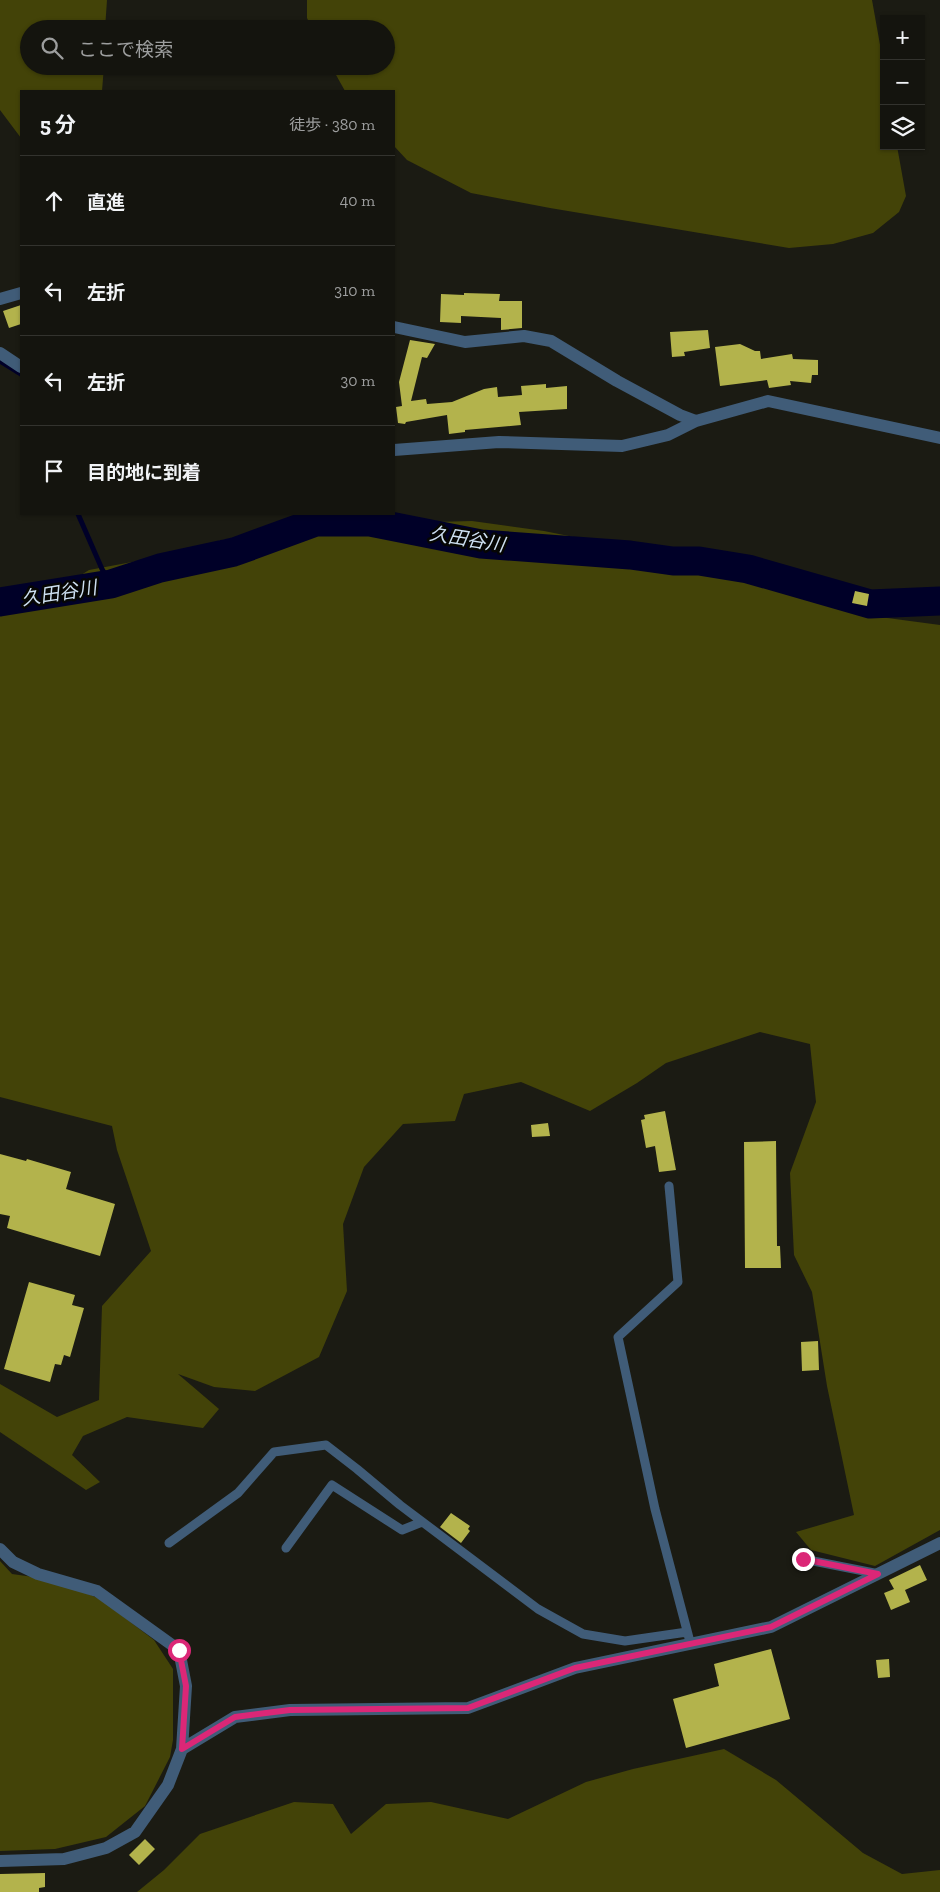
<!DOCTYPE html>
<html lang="ja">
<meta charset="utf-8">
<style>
:root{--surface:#14140e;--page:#21211c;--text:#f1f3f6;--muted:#9d9e9e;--line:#33332e}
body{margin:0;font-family:"Zilla Slab","Noto Sans JP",serif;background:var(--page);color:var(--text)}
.controls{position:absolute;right:15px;top:15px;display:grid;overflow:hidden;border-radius:0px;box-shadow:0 1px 4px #0004}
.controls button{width:45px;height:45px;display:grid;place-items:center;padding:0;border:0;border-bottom:1px solid var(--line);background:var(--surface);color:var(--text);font:25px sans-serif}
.stop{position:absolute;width:15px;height:15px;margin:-11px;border:4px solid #db2777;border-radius:50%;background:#fff}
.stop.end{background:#db2777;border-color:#fff;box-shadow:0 1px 5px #0008}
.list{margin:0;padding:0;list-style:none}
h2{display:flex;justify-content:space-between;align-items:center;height:65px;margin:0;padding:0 20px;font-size:21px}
h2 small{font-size:16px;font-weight:400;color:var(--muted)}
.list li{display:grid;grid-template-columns:32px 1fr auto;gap:15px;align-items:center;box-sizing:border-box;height:90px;padding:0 20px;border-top:1px solid var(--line)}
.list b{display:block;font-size:19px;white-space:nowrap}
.list em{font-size:16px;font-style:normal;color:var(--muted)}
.icon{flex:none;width:28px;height:28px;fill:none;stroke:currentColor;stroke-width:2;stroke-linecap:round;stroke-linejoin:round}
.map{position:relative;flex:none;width:940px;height:1892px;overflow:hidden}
.search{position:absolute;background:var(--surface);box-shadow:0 1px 4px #0004;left:20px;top:20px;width:375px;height:55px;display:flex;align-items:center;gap:12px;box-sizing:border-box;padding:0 18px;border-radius:28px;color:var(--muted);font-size:19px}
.panel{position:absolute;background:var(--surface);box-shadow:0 1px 4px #0004;left:20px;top:90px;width:375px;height:425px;border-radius:0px}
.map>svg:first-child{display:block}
.forest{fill:#434308}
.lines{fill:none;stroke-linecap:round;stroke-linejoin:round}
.stream{stroke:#000028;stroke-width:5}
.river{stroke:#000028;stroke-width:29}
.building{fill:#b3b34c}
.service{stroke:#405c78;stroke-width:9}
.minor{stroke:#405c78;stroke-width:12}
.route{stroke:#db2777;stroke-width:6}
.labels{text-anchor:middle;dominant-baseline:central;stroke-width:5;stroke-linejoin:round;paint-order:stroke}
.water-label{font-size:19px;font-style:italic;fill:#cddff1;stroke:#060604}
</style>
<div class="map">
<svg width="940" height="1892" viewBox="0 0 940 1892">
<rect width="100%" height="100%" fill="#1b1b13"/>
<path class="forest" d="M0 0H107L105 29H29V66H104L102 91H21V138L0 110Z
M307 0H872L884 67V146H897L906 196 899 212 873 233 833 244 789 248 550 208 471 193 407 160 394 146V91H345L331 66H386V29H312L307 18Z
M472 521 544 531 664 555 880 617 940 625V1530L875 1566 811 1550 796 1532 854 1515 827 1386 812 1292 794 1255 790 1173 816 1102 810 1044 760 1032 666 1063 637 1083 590 1111 521 1082 464 1094 455 1121 403 1124 364 1167 343 1224 347 1291 319 1357 255 1391 214 1387 178 1374 219 1409 203 1428 127 1417 83 1436 72 1455 100 1482 86 1490 0 1432V1384L57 1417 99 1400 102 1306 151 1251 117 1150 112 1126 0 1097V610L31 600 73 580 89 570 186 552 221 540 317 529 396 523Z
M0 1561 12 1574 55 1580 100 1599 154 1640 173 1669V1740L170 1757 145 1806 106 1837 55 1849 0 1851Z
M724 1749 776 1780 863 1853 902 1874 940 1870V1892H137L164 1870 200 1834 294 1802 333 1804 351 1834 386 1804 431 1802 508 1819 586 1782 633 1769Z"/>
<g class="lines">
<path class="stream" d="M0 361 21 374
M78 514 102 569 111 584"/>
<path class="river" d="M0 602 111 584 160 568 234 552 316 522H370L481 544 630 555 673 561H699L748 569 870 604 940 601"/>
</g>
<path class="building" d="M464 293 500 294 499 301H522V328L501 330V318L461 316V323L440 322 441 294 464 295Z
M21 305V324L9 328 3 311Z
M708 330 710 348 684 352 685 356 672 357 670 332Z
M410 340 435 344 427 358 422 357 411 401 426 399 427 404 452 402 484 389 497 387 498 397 522 395 521 386 546 384V388L567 386V409L519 412 521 425 465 430V432L449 434 447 415 406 422 405 424 398 423 396 407 402 406 399 382Z
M740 344 755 351H760L761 359 792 354 793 359 818 360V375H812L811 383 790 381 791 385 769 388 767 380 720 386 715 347Z
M855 591 869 594 867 606 852 603Z
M665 1111 676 1170 659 1172 655 1146 646 1148 641 1120 645 1119 644 1115Z
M548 1123 550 1136 532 1137 531 1125Z
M776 1141 777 1246H780L781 1268H745L744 1142Z
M0 1154 26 1161 27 1159 71 1172 66 1189 115 1204 100 1256 7 1228 10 1216 0 1214Z
M29 1282 75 1295 72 1305 84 1308 70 1357 64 1355 61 1365 55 1364 50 1382 4 1369Z
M818 1341 819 1370 802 1371 801 1342Z
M451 1513 470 1526 468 1529 470 1531 461 1543 440 1527Z
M920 1565 927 1580 905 1590 910 1602 891 1610 884 1593 894 1589 889 1580Z
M771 1649 790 1719 686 1748 673 1699 719 1686 714 1664Z
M889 1659 890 1677 878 1678 876 1660Z
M145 1839 155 1849 139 1865 129 1855Z
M45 1873V1887L39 1888V1892H0V1874Z"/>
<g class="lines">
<path class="service" d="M669 1186 678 1282 618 1337 655 1509 689 1638
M169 1543 238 1493 274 1452 326 1445 357 1469 400 1505 538 1609 583 1634 625 1641 687 1632
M286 1548 332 1485 402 1530 422 1522
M803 1559 879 1574"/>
<path class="minor" d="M0 299 21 293
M394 327 465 342 524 336 551 341 617 381 680 415 696 421
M0 353 21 367
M394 450 499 442 622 446 668 435 696 421 768 401 940 438
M0 1549 13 1562 38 1574 97 1591 179 1650 186 1686 182 1749 168 1785 135 1832 106 1848 64 1859 0 1861
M182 1749 235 1717 290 1710 468 1708 575 1668 771 1627 940 1543"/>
</g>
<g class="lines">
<path class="route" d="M179 1650 186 1686 182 1749 235 1717 290 1710 468 1708 575 1668 771 1627 878 1574 803 1559"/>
</g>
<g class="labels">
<g class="water-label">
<text transform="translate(467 539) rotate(9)">久田谷川</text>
<text transform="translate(59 593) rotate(-9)">久田谷川</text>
</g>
</g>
</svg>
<div class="controls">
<button>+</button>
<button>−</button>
<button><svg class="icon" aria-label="layers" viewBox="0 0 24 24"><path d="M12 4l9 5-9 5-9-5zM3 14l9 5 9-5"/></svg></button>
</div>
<div class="stop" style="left:179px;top:1650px"></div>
<div class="stop end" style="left:803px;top:1559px"></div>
<div class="search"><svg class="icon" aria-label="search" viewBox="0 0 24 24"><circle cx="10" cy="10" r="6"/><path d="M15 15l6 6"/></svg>ここで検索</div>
<section class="panel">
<h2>5 分<small>徒歩 · 380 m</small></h2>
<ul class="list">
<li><svg class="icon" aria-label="ahead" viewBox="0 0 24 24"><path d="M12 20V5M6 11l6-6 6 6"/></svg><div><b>直進</b></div><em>40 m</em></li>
<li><svg class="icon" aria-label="left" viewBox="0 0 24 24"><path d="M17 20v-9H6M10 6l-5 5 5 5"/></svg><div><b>左折</b></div><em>310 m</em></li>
<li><svg class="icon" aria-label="left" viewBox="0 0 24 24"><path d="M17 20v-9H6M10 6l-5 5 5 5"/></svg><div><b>左折</b></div><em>30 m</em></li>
<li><svg class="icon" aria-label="arrive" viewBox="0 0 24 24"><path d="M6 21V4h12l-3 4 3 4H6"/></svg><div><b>目的地に到着</b></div></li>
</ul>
</section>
</div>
